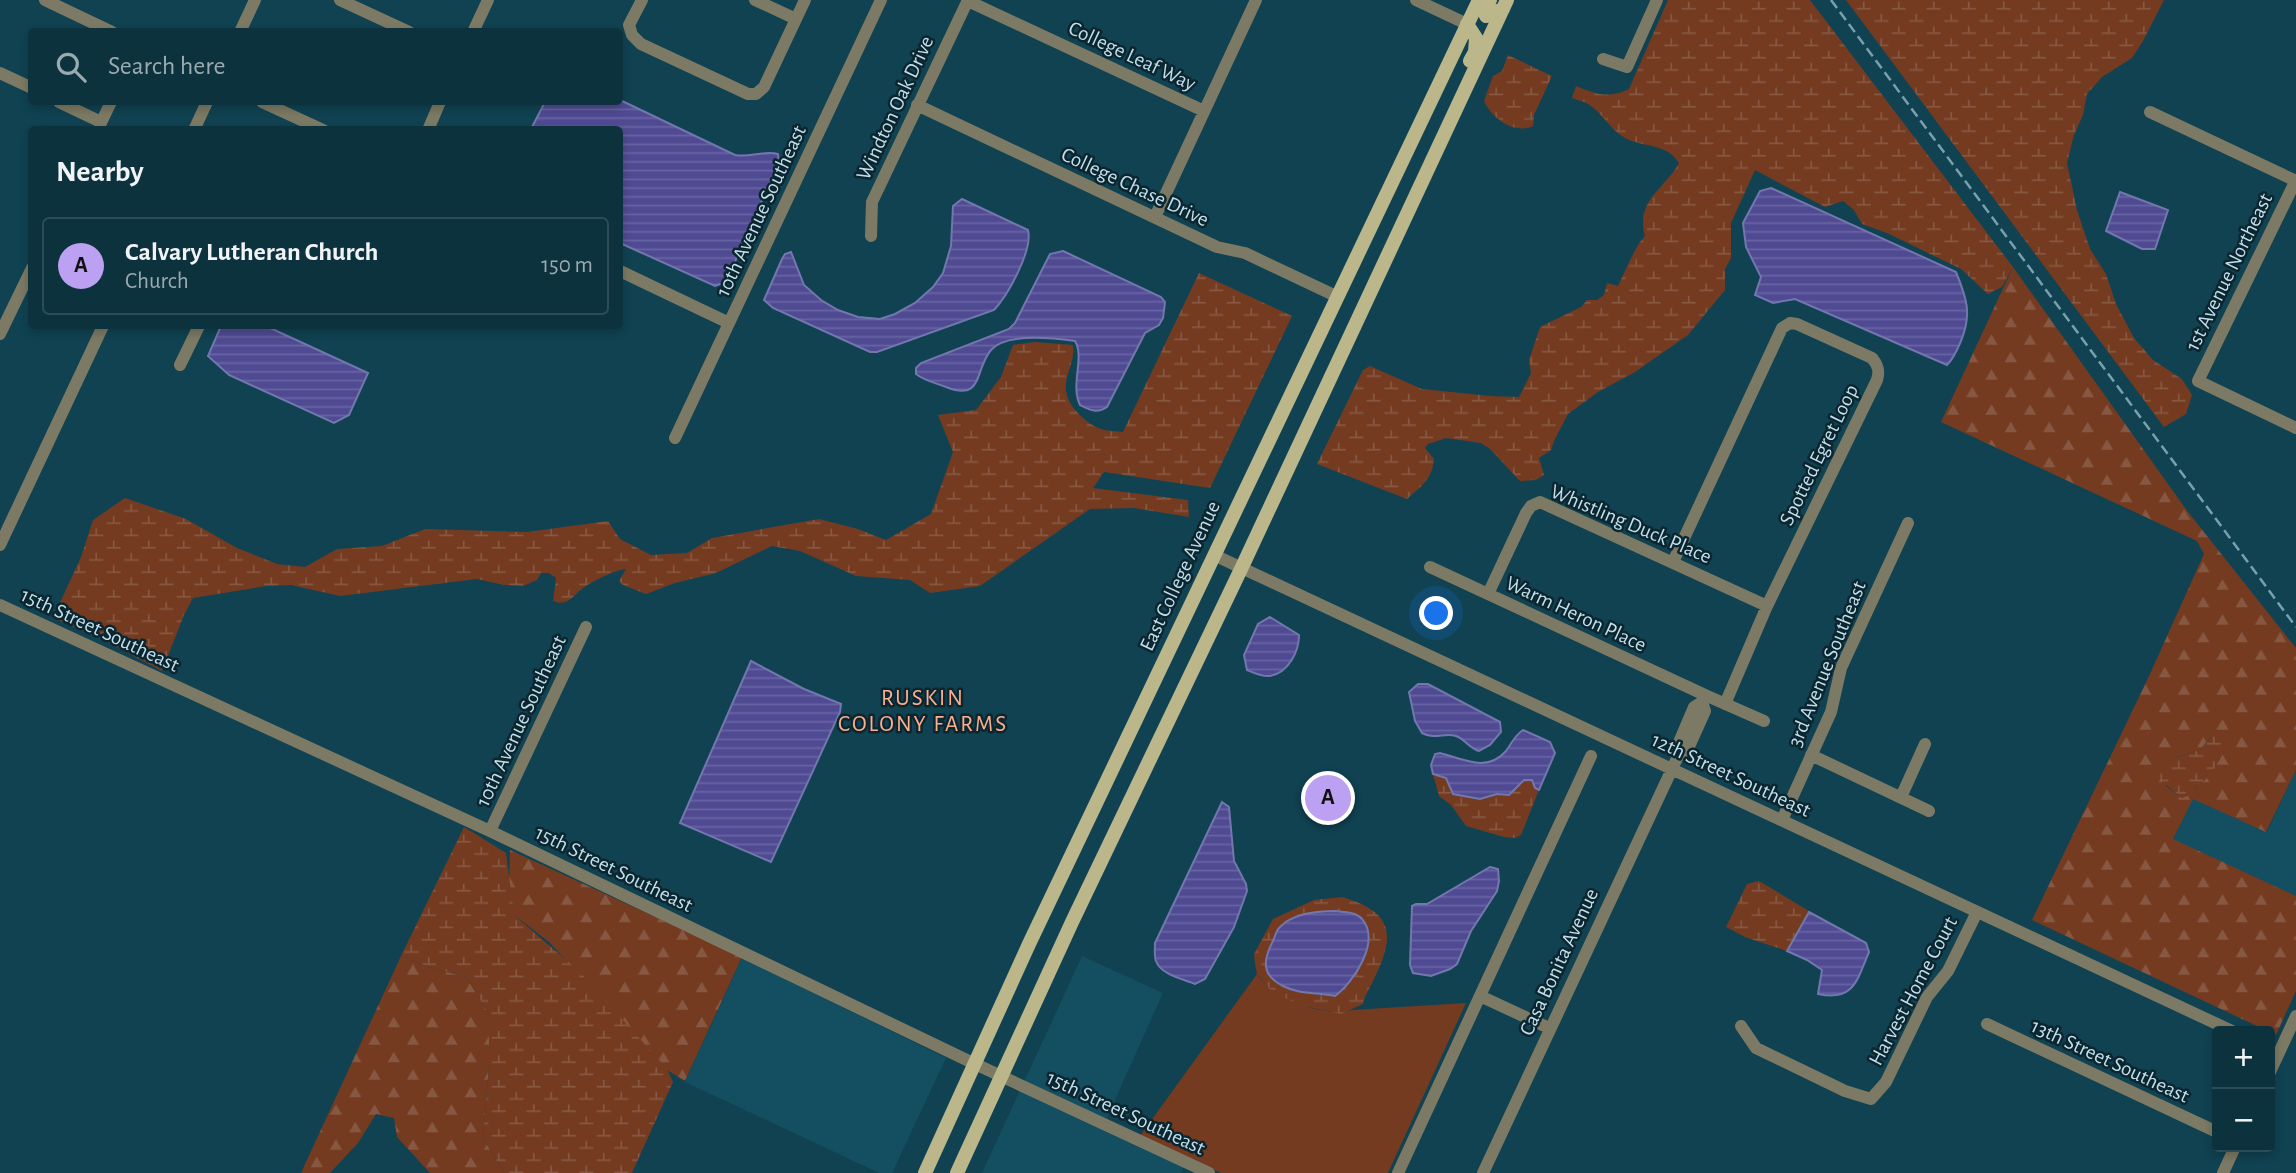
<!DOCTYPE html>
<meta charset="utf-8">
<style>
:root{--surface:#0c323e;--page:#1a3e49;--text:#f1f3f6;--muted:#9aaab0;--line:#2c4d58;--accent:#bca0f2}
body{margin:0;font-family:"Alegreya Sans",sans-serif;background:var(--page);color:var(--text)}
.controls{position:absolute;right:21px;bottom:21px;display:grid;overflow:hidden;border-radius:7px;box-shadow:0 4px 10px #0003}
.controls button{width:63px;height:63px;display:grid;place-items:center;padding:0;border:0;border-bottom:2px solid var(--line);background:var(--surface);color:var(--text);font:35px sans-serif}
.you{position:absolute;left:1437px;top:614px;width:24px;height:24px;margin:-18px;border:5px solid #fff;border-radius:50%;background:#1a73e8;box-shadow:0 0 0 10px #1a73e833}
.badge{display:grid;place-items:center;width:46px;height:46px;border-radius:50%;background:var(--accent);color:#111;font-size:23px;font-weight:700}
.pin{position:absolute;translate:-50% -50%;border:4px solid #fff;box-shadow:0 2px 7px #0006}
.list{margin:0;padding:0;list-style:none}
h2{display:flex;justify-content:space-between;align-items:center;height:91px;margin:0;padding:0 28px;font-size:30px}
h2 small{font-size:23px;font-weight:400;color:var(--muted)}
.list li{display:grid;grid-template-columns:46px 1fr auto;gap:21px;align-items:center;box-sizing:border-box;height:98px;margin:0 14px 14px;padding:0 14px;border:2px solid var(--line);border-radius:7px}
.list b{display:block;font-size:26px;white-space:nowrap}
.list p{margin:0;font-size:23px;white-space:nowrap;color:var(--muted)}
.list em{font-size:23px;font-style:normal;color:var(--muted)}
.icon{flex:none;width:38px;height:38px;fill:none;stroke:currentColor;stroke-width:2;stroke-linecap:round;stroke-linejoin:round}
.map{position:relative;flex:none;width:2296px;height:1173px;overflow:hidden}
.search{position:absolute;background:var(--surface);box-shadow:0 4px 10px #0003;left:28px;top:28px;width:595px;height:77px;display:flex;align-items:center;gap:18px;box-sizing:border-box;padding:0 24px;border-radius:7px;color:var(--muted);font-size:26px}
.panel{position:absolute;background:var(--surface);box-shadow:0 4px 10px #0003;left:28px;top:126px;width:595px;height:203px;border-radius:7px}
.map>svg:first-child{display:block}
.built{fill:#134e61}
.green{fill:#743b21}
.forest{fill:url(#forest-firs);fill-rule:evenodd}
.wetland{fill:url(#wetland-marsh);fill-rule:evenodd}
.water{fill:url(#water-rules);stroke:#7277ae;stroke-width:2}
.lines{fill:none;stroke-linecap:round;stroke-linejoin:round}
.minor{stroke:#7c7a64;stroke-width:12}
.major{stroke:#bbb78a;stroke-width:14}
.rail{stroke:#7aa0af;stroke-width:2.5;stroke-dasharray:10 5;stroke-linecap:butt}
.labels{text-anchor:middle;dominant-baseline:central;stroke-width:5;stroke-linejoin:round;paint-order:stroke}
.street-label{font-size:21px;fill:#c1dfec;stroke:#0c2630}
.neighbourhood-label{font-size:23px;letter-spacing:2px;fill:#fbaf8e;stroke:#0c2630}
</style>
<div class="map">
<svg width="2296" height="1173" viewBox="0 0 2296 1173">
<defs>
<pattern id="forest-firs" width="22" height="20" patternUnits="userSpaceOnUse" patternTransform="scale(1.75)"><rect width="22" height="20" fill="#743b21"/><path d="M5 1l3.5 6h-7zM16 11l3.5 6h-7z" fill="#865741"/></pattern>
<pattern id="wetland-marsh" width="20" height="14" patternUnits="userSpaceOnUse" patternTransform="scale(1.75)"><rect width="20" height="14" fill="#743b21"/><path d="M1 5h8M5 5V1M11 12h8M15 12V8" fill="none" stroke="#865741"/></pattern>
<pattern id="water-rules" width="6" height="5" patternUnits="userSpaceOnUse" patternTransform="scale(1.75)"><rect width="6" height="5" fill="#504a93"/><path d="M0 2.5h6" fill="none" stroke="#6764a2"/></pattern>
</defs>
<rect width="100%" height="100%" fill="#104252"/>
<path class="built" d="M2296 770V896L2173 840 2192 798 2267 832Z
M1082 956 1163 993 1106 1120 1024 1082Z
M742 958 946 1058 892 1173H879L685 1082Z
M1020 1090 1184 1166 1181 1173H982Z"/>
<path class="green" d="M1257 974C1273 998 1325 1018 1352 1010L1466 1003 1388 1173H1221L1140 1136Z"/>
<path class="forest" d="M2013 267 2188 512 2296 648V770L2266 832 2193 799 2173 839 2296 896V991L2276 1035 2032 920 2150 674 2204 554 2197 541 1941 422ZM2211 737 2220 759 2197 789 2182 798 2166 786 2175 757 2200 750Z
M510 850 742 957 685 1081 667 1070 549 942 514 915 509 886Z
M401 956 429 967 466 977 489 1014V1066L483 1138 504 1173H430L397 1137 394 1118 376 1114 358 1143 330 1173H301Z"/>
<path class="wetland" d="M1668 0H1810L2013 267 2002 287 1988 294 1961 269 1887 233 1862 224 1854 210 1843 201 1825 207 1755 170 1731 223V258L1725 269V290L1688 335 1635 372 1598 392 1568 414 1554 441 1551 450 1539 458 1544 475 1536 480 1520 481 1490 449 1481 443 1446 438 1428 444 1425 448 1434 459C1432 480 1421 486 1407 499L1317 464 1363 370 1370 366 1422 389 1490 396 1519 397 1531 373 1529 360 1540 327 1581 307 1587 300H1597L1604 295 1607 283 1618 286C1625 272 1635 246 1645 236 1635 200 1665 189 1679 163 1666 143 1645 148 1625 138 1610 130 1602 112 1588 104 1583 101 1577 100 1572 98L1576 86C1596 94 1608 99 1629 89Z
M1846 0H2164L2143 41 2132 58 2102 77 2087 94 2083 115 2074 135 2067 163 2077 210 2090 249 2106 274 2116 304 2134 338 2153 360 2182 379 2192 395 2186 414 2164 427Z
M1508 55 1552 76 1534 115 1533 126C1514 135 1492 118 1484 101L1493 76 1502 71Z
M1199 273 1292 316 1210 488 1104 472 1093 488 1188 500 1189 517 1134 508 1090 509 980 586 930 593 910 580 856 576 800 551 772 546 716 573 675 583 646 594 623 585 619 581 626 569C615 570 593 581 583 588 577 592 572 600 565 602 560 604 558 602 553 601L556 578 549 573H541L537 580 523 586 504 585 477 579 340 596 291 585 266 586 193 598 184 615 162 671 101 639 53 618 81 557 93 520 125 498 186 519 237 548 277 564 305 567 337 549 382 546 425 529 527 532 608 521 620 539 651 555 687 553 712 538 819 519 858 529 886 540 931 514 953 452 938 415 976 410 1001 377 1013 345 1035 342 1073 345C1075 359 1068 369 1066 383 1063 403 1084 422 1101 429 1107 431 1116 431 1123 432Z
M2214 734H2218C2222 738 2225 743 2224 749 2222 762 2194 797 2182 798L2160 780 2158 771 2169 759 2200 750Z
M1433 774 1446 778 1449 784 1479 799 1497 794H1509L1523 780H1532L1535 788 1539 790 1521 835 1515 838 1504 837 1466 826 1451 805 1439 796Z
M464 827 506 853 514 915 580 972 667 1069 673 1082 632 1173H504L483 1138 489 1066V1014L466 977 429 967 401 956Z
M1759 881 1809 911 1787 951 1745 937 1726 927 1747 884Z
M1342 897C1393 912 1396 934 1374 979 1370 988 1365 995 1363 1004L1341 1014 1304 1006 1274 994 1257 974 1255 963 1254 954 1273 919 1314 900ZM1273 941 1332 994C1304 996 1293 990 1269 976 1265 962 1265 954 1273 941Z"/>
<path class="water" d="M620 100 735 155C750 158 764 150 778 154L779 162 726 282 715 286 620 243V130L531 129 545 102Z
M1771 188 1956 272C1967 299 1972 314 1961 341 1957 350 1954 358 1947 365L1795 299 1773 303 1755 295 1761 277 1746 247 1743 223 1760 191Z
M2120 192 2168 210 2155 249H2142L2106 231Z
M962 199 1028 230C1033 250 1008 295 994 310L877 352H870L773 308 764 300 782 259 785 254 791 252 804 285 821 300 838 310 858 317 880 319 895 314 915 303 933 287 943 273 951 246 953 206Z
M1063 251 1161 297 1165 302 1163 318 1159 325 1145 333 1107 407C1097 414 1090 410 1080 405 1070 384 1085 358 1075 341 1054 338 1007 332 991 350 974 370 984 402 946 387 936 383 925 381 916 374V368L921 363 1009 329 1015 323 1050 254Z
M221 326H266L368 373 349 415 334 423 229 375 208 356Z
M1270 617 1299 635C1299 652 1288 673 1270 676 1263 677 1254 673 1247 670L1244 655 1258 624Z
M751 661 804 689 841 704 840 712 771 862 680 823Z
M1418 684H1428L1500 722 1501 732 1490 745 1479 751C1469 748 1465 739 1456 736 1445 732 1435 740 1422 733L1415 721 1409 692Z
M1523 730 1550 742 1555 753 1539 790 1535 788 1532 780H1524L1509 795 1497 794 1480 799 1453 794 1446 778 1433 774 1431 765 1435 754 1440 753C1463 759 1487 773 1506 751 1512 743 1515 735 1523 730Z
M1222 802 1229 807 1234 861 1246 884 1247 891 1234 927 1205 979 1195 984C1183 979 1161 975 1156 961 1154 956 1155 948 1155 943Z
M1490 867 1498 869 1499 881 1497 891 1471 931 1457 964 1450 969 1431 976 1413 973 1410 965 1412 906 1416 904H1427Z
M1336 911C1344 912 1356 912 1362 919 1381 941 1354 982 1335 996 1317 992 1300 995 1283 986 1261 975 1263 960 1273 941 1275 937 1276 930 1280 927 1293 913 1318 911 1336 911Z
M1809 912 1866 943 1869 952C1857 980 1854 1002 1818 994L1822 970 1807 960 1787 951Z"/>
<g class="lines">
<path class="minor" d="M45 0 112 32
M340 0 409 32
M642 0 629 25 632 35 641 44 748 94H756L764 87 805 0
M755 0 796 19
M1416 0 1467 24
M968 1 1204 111
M240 32 255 0
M473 32 488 0
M1603 59 1627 67 1657 0
M0 73 32 88
M59 102 101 122
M262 102 323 130
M917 105 1217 247 1245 253 1338 297
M2150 112 2296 181
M98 129 111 102
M194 130 207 102
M428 130 440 102
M2296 180 2198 381 2296 428
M1155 217 1256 0
M871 236 872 202 968 0
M620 271 729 323
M0 334 32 268
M180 365 199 326
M675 438 881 0
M0 545 103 326
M1214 555 2232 1031
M1673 562 1782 328 1790 323 1797 324 1872 358C1878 365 1880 371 1877 380L1767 606 1725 704
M1430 567 1705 695
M1488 594 1526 513 1531 506 1540 502 1767 606
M0 605 490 831 973 1063 1209 1173
M1702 702 1705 695 1764 721
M1811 755 1929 811
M1901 797 1925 744
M1782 820 1831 712 1841 668 1908 523
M490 831 586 627
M1480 996 1549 1028
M1987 1024 2217 1132
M1741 1026 1756 1048 1845 1091 1871 1099 1886 1082 1927 997 1948 971 1977 912
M2270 1072 2296 1016
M1398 1173 1591 756
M1483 1173 1672 769 1679 754 1677 747 1694 707 1702 702 1705 711 1687 751 1679 754
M2223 1173 2235 1147"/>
<path class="major" d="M1490 0 1484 11 1486 16 1503 9
M1467 24 1476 38 1475 52 1470 61
M925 1173 1029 944 1479 0
M957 1173 1072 922 1242 567 1507 0"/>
<path class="rail" d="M1831 0 2296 627"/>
</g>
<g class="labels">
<g class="street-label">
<text transform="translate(1132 56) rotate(25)">College Leaf Way</text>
<text transform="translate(895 108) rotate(-65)">Windton Oak Drive</text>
<text transform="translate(1135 187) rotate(25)">College Chase Drive</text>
<text transform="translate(761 211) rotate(-65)">10th Avenue Southeast</text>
<text transform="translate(2229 272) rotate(-64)">1st Avenue Northeast</text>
<text transform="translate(1819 455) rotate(-64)">Spotted Egret Loop</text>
<text transform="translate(1631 524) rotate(23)">Whistling Duck Place</text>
<text transform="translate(1180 576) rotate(-65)">East College Avenue</text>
<text transform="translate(1576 614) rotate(25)">Warm Heron Place</text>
<text transform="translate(100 630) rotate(25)">15th Street Southeast</text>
<text transform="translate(1827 664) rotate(-68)">3rd Avenue Southeast</text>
<text transform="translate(521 721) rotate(-65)">10th Avenue Southeast</text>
<text transform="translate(1731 775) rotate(25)">12th Street Southeast</text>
<text transform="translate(614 869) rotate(26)">15th Street Southeast</text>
<text transform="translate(1559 962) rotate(-65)">Casa Bonita Avenue</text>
<text transform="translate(1913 991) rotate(-62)">Harvest Home Court</text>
<text transform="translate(2110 1061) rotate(25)">13th Street Southeast</text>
<text transform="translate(1126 1113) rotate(25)">15th Street Southeast</text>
</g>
<g class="neighbourhood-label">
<text x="923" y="698">RUSKIN<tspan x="923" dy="26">COLONY FARMS</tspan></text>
</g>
</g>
</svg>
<div class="controls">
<button>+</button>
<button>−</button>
</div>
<div class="you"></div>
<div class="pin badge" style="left:1328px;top:798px">A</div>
<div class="search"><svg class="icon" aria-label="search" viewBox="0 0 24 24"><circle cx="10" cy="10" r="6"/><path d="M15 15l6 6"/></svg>Search here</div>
<section class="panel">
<h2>Nearby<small></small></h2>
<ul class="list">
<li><span class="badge">A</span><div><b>Calvary Lutheran Church</b><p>Church</p></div><em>150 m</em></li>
</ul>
</section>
</div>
